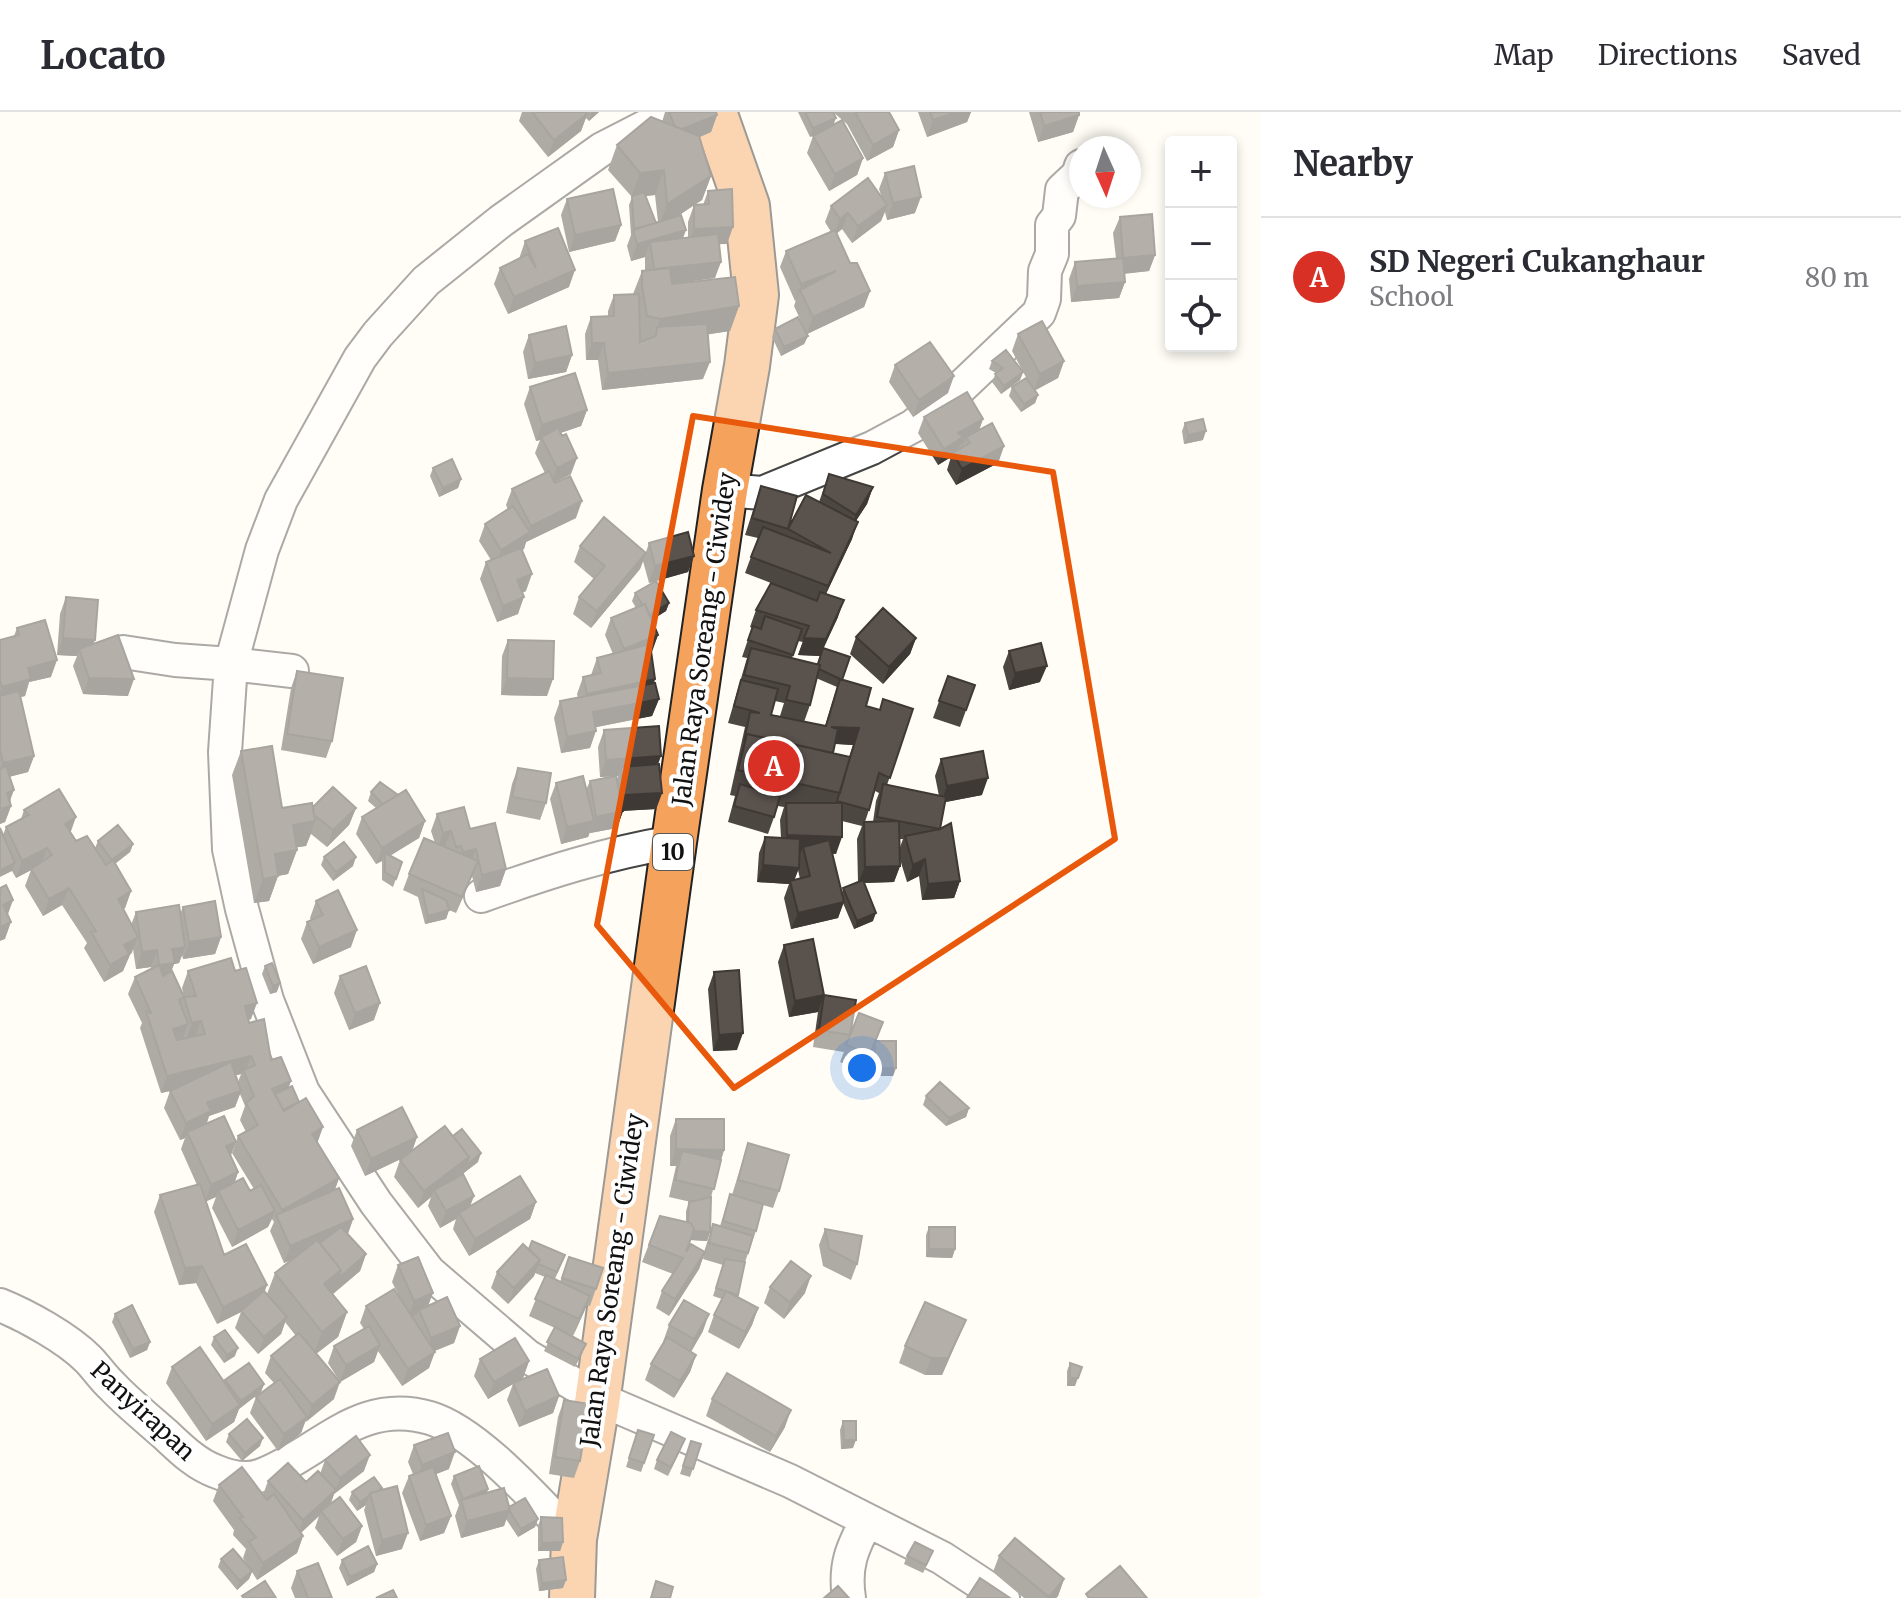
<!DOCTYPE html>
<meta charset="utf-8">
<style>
:root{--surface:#fff;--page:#f7f7f7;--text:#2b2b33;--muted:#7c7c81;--line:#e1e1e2;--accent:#d93025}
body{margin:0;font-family:Merriweather,serif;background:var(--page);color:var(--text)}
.controls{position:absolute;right:24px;top:24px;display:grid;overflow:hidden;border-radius:8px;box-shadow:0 4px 12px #0003}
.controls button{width:72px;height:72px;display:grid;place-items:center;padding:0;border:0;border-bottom:2px solid var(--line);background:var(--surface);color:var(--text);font:40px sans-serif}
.compass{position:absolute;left:1069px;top:24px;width:72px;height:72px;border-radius:50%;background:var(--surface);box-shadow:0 4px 12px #0003;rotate:177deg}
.you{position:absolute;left:862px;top:956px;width:28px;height:28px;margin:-20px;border:6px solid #fff;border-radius:50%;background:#1a73e8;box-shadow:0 0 0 12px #1a73e833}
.badge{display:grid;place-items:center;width:52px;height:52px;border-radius:50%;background:var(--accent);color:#fff;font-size:26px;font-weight:700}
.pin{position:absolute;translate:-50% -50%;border:4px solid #fff;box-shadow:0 2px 8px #0006}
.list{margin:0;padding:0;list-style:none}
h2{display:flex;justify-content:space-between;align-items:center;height:104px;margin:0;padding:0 32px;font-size:34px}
h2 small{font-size:26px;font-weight:400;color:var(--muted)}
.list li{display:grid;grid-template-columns:52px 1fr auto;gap:24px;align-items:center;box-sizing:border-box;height:120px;padding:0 32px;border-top:2px solid var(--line)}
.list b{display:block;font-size:30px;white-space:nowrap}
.list p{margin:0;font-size:26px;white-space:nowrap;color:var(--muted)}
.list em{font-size:26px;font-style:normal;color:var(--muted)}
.icon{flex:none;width:44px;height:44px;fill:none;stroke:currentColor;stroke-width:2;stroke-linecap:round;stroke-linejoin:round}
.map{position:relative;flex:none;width:1261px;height:1486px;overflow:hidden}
header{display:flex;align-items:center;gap:48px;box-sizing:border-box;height:112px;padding:0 40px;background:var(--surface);border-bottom:2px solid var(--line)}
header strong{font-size:38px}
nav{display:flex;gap:44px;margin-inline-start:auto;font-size:28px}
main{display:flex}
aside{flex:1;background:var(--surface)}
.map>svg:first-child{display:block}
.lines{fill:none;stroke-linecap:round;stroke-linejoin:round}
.minor-casing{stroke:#444;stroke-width:36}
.highway-casing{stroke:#222;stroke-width:48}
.minor{stroke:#fff;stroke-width:32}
.highway{stroke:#f5a25d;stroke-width:44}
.wall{fill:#4d4742;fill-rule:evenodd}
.shaded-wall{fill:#3f3936}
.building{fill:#5a524d;stroke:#3f3936;stroke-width:2;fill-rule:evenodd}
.marked{fill:none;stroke:#e8590c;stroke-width:6;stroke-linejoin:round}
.labels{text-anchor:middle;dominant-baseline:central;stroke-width:8;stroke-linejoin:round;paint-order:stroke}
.shield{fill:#fff;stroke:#585858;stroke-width:2}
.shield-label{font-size:22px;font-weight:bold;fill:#111}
.street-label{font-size:24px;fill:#111;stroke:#fff}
</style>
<header>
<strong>Locato</strong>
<nav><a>Map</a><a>Directions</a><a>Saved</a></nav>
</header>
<main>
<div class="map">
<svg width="1261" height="1486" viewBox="0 0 1261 1486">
<rect width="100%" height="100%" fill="#fffdf5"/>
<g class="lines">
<defs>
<path id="minor" d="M725 378 762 381 872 336 913 314 957 279 1039 201 1044 187 1045 159 1052 142V113L1059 104 1062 78 1078 63 1081 54
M123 540 175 548 231 552 225 640 229 737 242 797 267 888 303 980 376 1091 429 1160 527 1244 597 1286 790 1369 942 1446 1003 1486
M292 559 231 552 262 438 281 388 360 246 378 222 426 169 501 109 602 37 674 0
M481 784C545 761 607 741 674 730
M0 1193C27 1204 67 1226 88 1247 96 1255 103 1266 112 1274 129 1292 148 1307 166 1323 181 1337 196 1352 215 1359 229 1365 247 1369 262 1363 320 1341 359 1285 430 1306 477 1320 539 1391 574 1427
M849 1486C844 1454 852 1436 867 1408"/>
<path id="highway" d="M572 1486 574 1427 597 1291 674 730 725 378 747 254 756 183 747 94 714 0"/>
</defs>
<use href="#minor" class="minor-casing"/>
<use href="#highway" class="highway-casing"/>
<use href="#minor" class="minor"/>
<use href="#highway" class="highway"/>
</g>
<path class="wall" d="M522 0H599L589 9 586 6 581 19 548 45 519 9Z
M665 0H716L717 3 711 20 700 25 711 64 702 88 694 93H703L708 79 727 132H719L715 166 672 172 739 194 730 219 708 222 703 267 602 278 598 248H586L585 222 591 205 608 204V199L614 183 633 182 642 159 645 158V145L631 149 627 134 631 123 629 93 632 85 608 58 617 33 662 10ZM655 83 658 110 656 111 646 84ZM694 93 688 110V126L683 127 678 104Z
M798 0H889L899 18 893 35 867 49 847 12 833 0V13L863 46 857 63 829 79 807 41 813 24 827 17 810 25Z
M918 0H971L967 10 927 25Z
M1029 0H1079V3L1073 20 1038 30Z
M885 61 915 101 887 108 885 100 881 109 852 131 842 117 837 121 850 151 870 179 864 195 807 222 794 194 796 188 795 189 780 155 786 139 831 120 825 110 831 94 881 83 879 77Z
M567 87 621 113 615 129 569 140 561 103Z
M1120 105 1155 143 1149 159 1124 162 1125 170 1119 186 1071 190 1069 167 1075 150 1116 146 1113 121Z
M525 129 569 175 508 202 494 172 500 156 519 147Z
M775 217 808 224 804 232 781 244 772 225Z
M1018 222 1064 249 1058 266 1035 278 1038 283 1035 291 1021 300 1009 284 1012 275 1029 271 1012 239Z
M529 223 572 243 566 260 528 267 523 240Z
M992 249 1023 260 1020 268 1001 282 992 270 996 261 989 257Z
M895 253 948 281 913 305 889 270Z
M530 275 587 298 581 314 560 321 571 362 555 370 576 406 526 430 524 437 522 438 526 479 522 481 518 502 497 510 480 467 486 450 491 448 479 429 485 412 508 398 506 393 512 377 545 361 535 341 540 328 536 329 524 292Z
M924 305 983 307 979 318 1004 334 998 351 956 373 947 358 951 345 938 353 918 321Z
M1185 311 1203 328 1184 332 1182 319Z
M433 356 461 367 458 376 439 385 430 364Z
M829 362 873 375 867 392 856 409 852 427 826 482 838 505 823 536 842 568 866 594 879 598 913 597 887 673 939 684 935 664 941 647 982 683 945 690 940 717 960 769 954 786 922 788 919 764 907 770 899 744 900 754 894 770 864 771 873 809 854 817 843 791 838 806 791 817 784 786 789 772 757 770 759 741 765 725 781 726 780 708 784 695 778 694 768 722 728 710 735 684 730 683 745 615 728 611 747 546 742 545 752 516 750 515 756 498 771 471 745 461 758 426 745 423 761 374 788 417 819 390ZM798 529 803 530 798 543 820 544 817 552 792 546ZM816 566 837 575 825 614 804 610 810 593ZM775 589 784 591 780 604 771 603ZM835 632 853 633 849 645 833 641ZM875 679 879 681 876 689 873 710H865ZM842 709 862 714 857 727 858 770 843 776 842 781 832 741 836 742ZM899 727H903L899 738ZM798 758 800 767 794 768Z
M649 431 694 444 688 460 656 469 669 491 666 499 652 508 658 523 651 540 655 567 654 571 659 587 652 604 596 615 590 636 561 641 554 606 560 589 578 586 577 582 583 565 591 563 597 546 613 542 605 523 611 506 636 496 632 489 635 481 655 469 649 471 643 449 640 457 591 516 573 502 579 485 594 467 574 450 580 434 646 440Z
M66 485 94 532 128 584 83 582 73 554 77 544 57 543 60 502Z
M17 516 51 565 29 570 25 584 20 585 34 644 28 660 9 665 11 694 5 710 0 712V528L14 524Z
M856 525 916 526 910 542 883 572 850 542Z
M508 528 547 584 501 583 502 544Z
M1009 539 1040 570 1009 578 1003 555Z
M297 559 332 629 326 646 281 638 291 576Z
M948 564 975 573 960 615 933 606Z
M604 618 658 652 662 681 656 697 623 699 617 716 590 721V720L588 725 561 732 550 687 556 671 586 678 590 669 617 667 618 664 600 665 598 635Z
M241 639 282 696H356L349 713 327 735 311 722 306 734 297 735V738L288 762 278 764 269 789 254 791 232 663Z
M518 656 546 691 540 708 506 701 512 672Z
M371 680 425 709 419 726 390 743 402 750 393 775 382 768V749L376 752 356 722 362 705 376 696 368 689Z
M24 698 71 721 76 729 95 736 98 729 133 732 130 740 115 752 131 779 125 796 123 797 131 813 136 800 180 802 183 795 221 825 215 842 183 847 182 843 179 851 174 852 171 860 184 885 182 876 188 859 251 907 248 908 249 911 271 948 291 969 288 976 318 1031 339 1066 335 1078 353 1107 348 1122 366 1142 360 1159 333 1182 347 1200 338 1225 316 1242 334 1287 305 1310 301 1321 278 1339 250 1301 256 1285 274 1271 265 1261 271 1244 296 1224 285 1210 281 1222 258 1242 235 1216 241 1200 217 1212 196 1171 179 1173 154 1100 160 1083 197 1073 181 1037 185 1026 180 1028 164 996 170 979 161 981 140 916 142 911 128 882 135 865 151 857V855L136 857 133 837 132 841 129 843 123 859 104 870 84 836 87 831 62 793 43 804 25 774 31 758 16 766 12 759 3 723 6 715 21 707ZM241 962 238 970 236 963ZM240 982 245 994 240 1008 246 1020 238 1024 232 1041 254 1077 250 1079 235 1070 238 1060 231 1044 207 1011 209 1004 235 995ZM216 1085 212 1096 232 1135 268 1115 272 1107 274 1110 270 1119 284 1151 293 1147 275 1161 267 1182 224 1143 206 1089Z
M437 702 470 717 506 757 500 774 476 780 472 764 456 801 449 798 446 807 425 812 418 785 403 778 409 762 435 731 431 719Z
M324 745 353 754 333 769 321 753Z
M316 789 351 835 313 852 301 827 307 810 311 808 310 806Z
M784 833 824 883 818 900 789 905 778 850Z
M265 854 277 880 270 882 262 862Z
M714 860 737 938 713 939 708 877Z
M340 864 374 908 349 918 334 881Z
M824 883 850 923 844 940 813 935 818 900Z
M859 901 876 929 896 956 893 964H872V938L864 959 840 950Z
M926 984 969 996 966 1005 946 1014 923 993Z
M676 1007 724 1038 711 1085 710 1120 707 1129 691 1128 686 1139 704 1140 713 1112 720 1114 730 1082 732 1083 748 1031 779 1079 773 1096 763 1093 756 1119 745 1150 737 1185 758 1196 752 1213 739 1237 708 1220 714 1203 722 1187 713 1184 723 1153 703 1147 704 1142 699 1157 669 1204 656 1196 662 1179 673 1162 642 1150 660 1104 686 1110V1099L689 1090H691L669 1085 676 1054H670V1024Z
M357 1018 417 1025 412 1039 453 1024 478 1050 460 1064 471 1093 536 1090 530 1107 469 1144 453 1117 456 1107 440 1116 428 1094 431 1085 418 1096 394 1065 400 1048 403 1046 365 1064 351 1034Z
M929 1115 955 1137 952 1146 926 1145V1123Z
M825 1117 857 1152 851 1168 823 1154 819 1133Z
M529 1137 565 1143 555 1167 560 1170 569 1145 603 1156 590 1194 587 1193 573 1224 559 1218 583 1240 575 1255 544 1239 555 1216 529 1204 545 1165 535 1161 534 1164 508 1192 491 1176 497 1160Z
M398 1153 429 1193 460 1214 454 1231 434 1239 429 1256 402 1274 378 1239 374 1250 340 1270 328 1251 334 1234 364 1217 360 1211 366 1194 399 1184 392 1170Z
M770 1175 805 1181 784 1207 764 1191Z
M115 1202 150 1230 147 1238 130 1246 112 1210Z
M966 1208 942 1263H925L899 1251 905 1234Z
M669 1213 703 1219 691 1240 696 1243 690 1260 674 1286 645 1268 651 1252 664 1230H663Z
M214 1225 235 1244 224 1251 211 1233Z
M480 1247 529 1249 523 1266 517 1269 559 1284 553 1301 519 1315 507 1288 513 1272 488 1287 474 1264Z
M1070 1251 1075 1274H1067V1259Z
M172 1255 224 1270 225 1268 264 1272 261 1280 239 1297 234 1310 206 1329 166 1271Z
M712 1287 785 1315 770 1340 706 1304Z
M564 1288 580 1349 574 1366 549 1362 558 1305Z
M843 1309 853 1336 841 1337 840 1318Z
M638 1318 654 1323 641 1360 626 1355Z
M229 1322 260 1334 242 1349 226 1330Z
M691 1329 701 1332 690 1365 680 1362Z
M414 1333 449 1357 436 1362 451 1404 444 1421 420 1429 402 1381 409 1364 413 1362 408 1350Z
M682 1335 668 1364 654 1357 657 1348Z
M325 1348 364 1359 334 1382 331 1392 362 1414 356 1430 337 1444 315 1416 319 1404 301 1421 303 1424 297 1441 257 1468 252 1460 249 1467 237 1478 218 1455 221 1447 247 1453 243 1446 246 1437 233 1423 234 1418 213 1389 219 1373 263 1383 268 1369 306 1370 320 1362Z
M454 1364 488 1377 487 1381 509 1395 538 1407 535 1415 518 1425 506 1407 504 1414 461 1426 455 1404 459 1393 451 1372Z
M382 1376 381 1378 402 1437 376 1444 364 1398 366 1393 357 1399 349 1388 352 1380Z
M541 1405 563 1430 560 1439H538V1414Z
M907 1444 930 1447 923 1461 904 1452Z
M999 1444 1064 1467 1058 1484 1056 1486H1024L993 1460Z
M342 1448 377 1452 374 1460 347 1474 339 1456Z
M539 1448 563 1476 539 1479 536 1457Z
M297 1459 332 1486H295L291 1476Z"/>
<path class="shaded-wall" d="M592 0H599L589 9Z
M956 0H971L967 10 927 25 933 8Z
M587 2 581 19 548 45 554 28Z
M717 3 711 20 671 36 677 19Z
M1079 3 1073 20 1038 30 1044 14Z
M836 6 833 14 810 25 813 16Z
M899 18 893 35 867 49 873 33Z
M863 46 857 63 829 79 835 62Z
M664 58 655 83 631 85 640 61Z
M711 64 702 88 658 117 667 92Z
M921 85 915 101 887 108 893 91Z
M887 93 881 109 852 131 858 114Z
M848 101 842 117 834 124 840 107Z
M621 113 615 129 569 140 575 123Z
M733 115 727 132 688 133 694 117Z
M686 118 680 135 650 130 645 145 631 149 637 132Z
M1155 143 1149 159 1117 162 1123 146Z
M721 150 715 166 648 174 654 158Z
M575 158 569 175 508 202 514 185Z
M836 159 800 178 796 188 795 189 801 172Z
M1125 170 1119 186 1071 190 1077 174Z
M870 179 864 195 807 222 813 205Z
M739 194 730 219 653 231 660 207Z
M808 224 804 232 781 244 784 235Z
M592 231H604L598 248H586Z
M572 243 566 260 528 267 535 251Z
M1064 249 1058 266 1034 279 1040 262Z
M710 250 703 267 602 278 608 261Z
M1023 260 1020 268 1001 282 1004 274Z
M954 264 948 281 913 305 919 288Z
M1038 283 1035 291 1021 300 1024 292Z
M587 298 581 314 543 327 541 325 540 328 536 329 542 313Z
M983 307 977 324 966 325 964 331 960 333 956 342 953 341 951 345 938 353 944 337 958 321Z
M1206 319 1203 328 1184 332 1188 323Z
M1004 334 998 351 956 373 962 357Z
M577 346 571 362 551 372 557 356Z
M461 367 458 376 439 385 443 376Z
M873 375 867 392 849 419 856 403Z
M582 389 576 406 526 430 524 437 495 455 501 438 528 421 531 414Z
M858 410 852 427 822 490 828 474Z
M646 441 640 457 591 516 597 499Z
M694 444 688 460 649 471 655 454Z
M532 462 526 479 511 485 517 468Z
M524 485 518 502 497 510 503 494Z
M844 488 838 505 820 544 798 543 804 526Z
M669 491 666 499 646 511 649 503Z
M658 523 652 540 618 553 624 537Z
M63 526 95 528 89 545 79 537 77 544 57 543Z
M916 526 910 542 883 572 889 555Z
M57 548 51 565 29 570 25 584 0 590V580L2 575 28 556Z
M1047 554 1040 570 1009 578 1015 561Z
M89 566 134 567 128 584 83 582Z
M507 566 553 567 547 584 501 583Z
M655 567 649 584 581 599 587 582Z
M659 587 652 604 587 617 593 600Z
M831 615 859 616 853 633 825 631Z
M596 619 590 636 561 641 567 625Z
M34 644 28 660 0 667V660L3 651Z
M661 644 655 661 621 655 618 664 600 665 606 648Z
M988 666 982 683 941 691 947 674Z
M14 678 8 694H11L5 710 0 712V697L7 681Z
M662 681 656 697 617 699 623 683Z
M356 696 349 713 327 735 333 718Z
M623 699 617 716 590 721 596 705Z
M76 705 70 722 65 712Z
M315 709 306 734 284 737 293 713Z
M425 709 419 726 385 747V741L382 749 376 752 382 736Z
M594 709 588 725 561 732 567 715Z
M451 719 445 735 437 738 443 721Z
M787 723 842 725 836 742 804 740 803 735 801 740H781Z
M133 732 130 740 109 756 112 748Z
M47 736 41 753 16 766 22 749Z
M476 737 470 754 457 757 463 740Z
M297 738 288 762 266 766 275 742Z
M356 745 353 754 333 769 336 760Z
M925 747 919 764 907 770 913 753Z
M478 749 471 766 456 801 462 785Z
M15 751 12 759 0 765V758Z
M763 753 799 756 793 772 790 769 789 772 757 770Z
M900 754 894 770 858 771 865 755Z
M506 757 500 774 476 780 482 763Z
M278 764 269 789 254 791 263 767Z
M960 769 954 786 922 788 928 772Z
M69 776 62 793 43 804 49 787Z
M131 779 125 796 112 804 118 787Z
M13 788 7 805 3 793Z
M844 790 838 806 791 817 798 801Z
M449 798 446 807 425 812 428 804Z
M876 801 873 809 854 817 857 809Z
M11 810 5 827 0 829V815Z
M357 818 351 835 313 852 319 835Z
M138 825 123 859 104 870 110 853 124 833Z
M221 825 215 842 183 847 189 830Z
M185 835 179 851 174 852 168 867 153 870 159 853 172 837Z
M157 838 151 855 136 857 142 840Z
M280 871 277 880 270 882 273 874Z
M824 883 818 900 789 905 795 889Z
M257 891 251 907 238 911 245 894Z
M380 891 374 908 349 918 355 901Z
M201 909 195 925 186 927 192 911Z
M188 912 182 929 167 934 173 917Z
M743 921 737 938 713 939 719 923Z
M251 944 245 961 243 958 241 962 161 981 167 964Z
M875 956H896L893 964H872Z
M291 969 285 985 277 989 272 977Z
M241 979 235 995 209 1004 205 1015 187 1020 185 1026 180 1028 186 1011 207 990Z
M969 996 966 1005 946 1014 949 1006Z
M323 1015 317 1032 312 1022Z
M417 1025 411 1042 365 1064 371 1047Z
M236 1030 230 1046 226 1034Z
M676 1037 724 1038 718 1055 682 1039 676 1054H670Z
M481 1041 478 1050 436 1082 434 1078 431 1085 418 1096 424 1079 469 1045Z
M238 1060 232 1077 218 1079 216 1085 205 1090 211 1073Z
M339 1066 333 1082 279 1107 282 1098Z
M474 1084 468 1100 459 1101 456 1107 440 1116 446 1099Z
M536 1090 530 1107 469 1144 475 1127Z
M275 1099 268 1115 232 1135 238 1118Z
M353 1107 347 1124 284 1151 290 1134Z
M688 1119 710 1120 707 1129 691 1128Z
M929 1137H955L952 1146 926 1145Z
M705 1140 699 1157 669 1204 675 1187Z
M366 1142 360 1159 315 1197 324 1172 341 1158Z
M540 1148 534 1164 508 1192 514 1176Z
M202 1154 196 1171 179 1173 185 1156Z
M811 1164 805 1181 784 1207 790 1190Z
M267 1173 261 1190 217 1212 223 1195Z
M433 1181 427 1197 419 1198 417 1202 408 1206 414 1189Z
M590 1184 584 1200 573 1224 579 1207Z
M758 1196 752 1213 739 1237 745 1220Z
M347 1200 338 1225 313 1244 322 1220Z
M709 1202 703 1219 688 1244 694 1227Z
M287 1205 281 1222 258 1242 264 1225Z
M966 1208 942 1263H925L931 1246Z
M460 1214 454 1231 425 1243 431 1226Z
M150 1230 147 1238 130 1246 133 1237Z
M380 1233 374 1250 340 1270 346 1253Z
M238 1236 235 1244 224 1251 227 1243Z
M435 1240 429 1256 402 1274 408 1257Z
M696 1243 690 1260 674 1286 680 1269Z
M529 1249 523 1266 488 1287 494 1270Z
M1070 1266H1078L1075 1274H1067Z
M340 1270 334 1287 306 1310 312 1293Z
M264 1272 261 1280 239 1297 234 1310 206 1329 212 1312 239 1294 241 1289Z
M559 1284 553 1301 519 1315 525 1299Z
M791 1298 785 1315 770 1340 776 1324Z
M307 1305 301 1321 278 1339 284 1322Z
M263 1326 260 1334 242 1349 245 1341Z
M844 1328H856L853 1336 841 1337Z
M455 1340 449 1357 416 1370 422 1353Z
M370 1343 364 1359 334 1382 329 1395 321 1399 319 1404 297 1424 303 1408 335 1379 340 1366Z
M488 1377 485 1385 463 1387Z
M369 1384 366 1393 357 1399 360 1390Z
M510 1398 504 1414 461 1426 467 1409Z
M451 1404 444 1421 420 1429 426 1413Z
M538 1407 535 1415 518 1425 521 1417Z
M362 1414 356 1430 337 1444 343 1427Z
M408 1421 402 1437 376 1444 382 1428Z
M303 1424 297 1441 257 1468 263 1451Z
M563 1430 560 1439H538L542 1431Z
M377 1452 374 1460 347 1474 350 1465Z
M252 1459 249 1467 237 1478 240 1469Z
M1064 1467 1058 1484 1056 1486H1048Z
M566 1468 563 1476 539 1479 542 1471Z"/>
<path class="building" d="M532 0H585L587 2 554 28Z
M669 0H716L717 3 682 17 675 15Z
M805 0H833L836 6 813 16Z
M855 0H889L899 18 873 33Z
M930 0H956L933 8Z
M1040 0H1079V3L1044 14Z
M651 5 699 24 711 64 667 92 664 58 640 61 617 33Z
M842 8 863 46 835 62 813 24Z
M914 54 921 85 893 91 885 61Z
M868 66 887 93 858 114 848 101 840 107 831 94Z
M613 77 621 113 575 123 567 87Z
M732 77 733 115 694 117V93L709 92 708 79Z
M644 80 656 111 634 117 632 84Z
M1152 102 1155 143 1123 146 1125 170 1077 174 1075 150 1123 146 1120 105Z
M681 103 686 118 637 132 633 118Z
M558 116 575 158 514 185 500 156 528 142 536 156 525 129Z
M835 118 850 151H857L870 179 813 205 800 178 836 159 801 172 786 139Z
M718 122 721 150 654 157 650 130Z
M670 156 672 172 735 165 739 194 660 207 647 204 642 174V159Z
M639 182 640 230 656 224 657 215 707 212 710 250 608 261 604 231H592L591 205 614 204V183Z
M798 205 808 224 784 235 775 217Z
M1042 209 1064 249 1040 262 1018 222Z
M566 214 572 243 535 251 529 223Z
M930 230 954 264 919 288 895 253Z
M1006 238 1023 260 1004 274 995 262 1003 256 992 249Z
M575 261 587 298 542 313 530 275Z
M1026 266 1038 283 1024 292 1012 275Z
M967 280 983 307 958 321 963 325 944 337 924 305Z
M1203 307 1206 319 1188 323 1185 311Z
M992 311 1004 334 962 357 953 341 970 331 966 325Z
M558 316 562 324 566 322 577 346 557 356 541 325Z
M452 347 461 367 443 376 433 356Z
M549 359 555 371 570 364 582 389 531 414 512 377Z
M829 362 873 375 856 403 823 382Z
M761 374 797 384 788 417 806 383 858 410 828 474 751 445 763 415 831 441 788 417 752 406Z
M513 394 530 420 501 438 485 412Z
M604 405 646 441 597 499 579 485 605 454 580 434Z
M688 420 694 444 655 454 649 431Z
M521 436 532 462 517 468 524 485 503 494 486 450Z
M656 469 669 491 649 503 645 492 643 493 635 481Z
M771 471 817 489 820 480 844 488 826 527 804 526 809 514 756 498Z
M66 485 98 488 95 528 63 526Z
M645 492 658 523 624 537 611 506Z
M883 496 916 526 889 555 856 525Z
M765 504 802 517 793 543 748 528 753 514 761 517Z
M45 508 57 548 28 556 31 567 2 575 0 568V528L19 523 17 516Z
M118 523 134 567 89 566 79 537Z
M508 528 554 529 553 567 507 566Z
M1041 531 1047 554 1015 561 1009 539Z
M650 532 655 567 587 582 583 565 601 561 597 546Z
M751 536 820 553 810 593 786 588 790 574 744 563Z
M823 536 850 545 842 568 819 557 820 553 818 552Z
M297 559 343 566 332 629 287 622Z
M948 564 975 573 966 598 939 589Z
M840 567 871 576 866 594 880 598 883 587 913 597 890 666 879 661 869 698 837 689 859 616 831 615 838 617 833 641 747 622 744 630 750 600 760 601 734 594 741 568 778 577 771 603 826 614Z
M655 571 659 587 593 600 596 619 567 625 560 589Z
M19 579 34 644 3 651 0 637V584Z
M659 614 661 644 606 648 604 618Z
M747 622 850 645 840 681 738 658Z
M272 634 282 696 312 691 315 709 293 713 297 738 275 742 278 764 263 767 241 639Z
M983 639 988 666 947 674 941 647Z
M659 652 662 681 623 683 621 655Z
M6 654 14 678 7 681 11 694 0 697V657Z
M518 656 551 661 546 691 512 685Z
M583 664 594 709 567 715 556 671Z
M616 664 623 699 596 705 590 669Z
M380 670 398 683 383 692 371 680Z
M740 672 780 684 774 705 734 694Z
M883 672 946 685 940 717 951 711 960 769 928 772 925 747 913 753 905 724 940 717 877 705Z
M333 675 356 696 333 718 314 703 313 695Z
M59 677 76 705 65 712 76 729 87 724 106 753 113 748 131 779 118 787 138 825 124 833 129 842 110 853 91 820 96 819 69 776 49 787 31 757 52 743 47 736 22 749 6 715 29 703 24 698Z
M406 678 425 709 382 736 362 705Z
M786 691H842V725L787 723Z
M464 695 470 717 495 711 506 757 482 763 476 737 463 740 461 734 456 735 451 719 443 721 437 702Z
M899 709 900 754 865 755 864 710Z
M118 713 133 732 112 748 98 729Z
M0 716 15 751 0 758Z
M765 725 800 727 799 756 763 753Z
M424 726 478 749 462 785 409 762Z
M829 728 844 790 798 801 790 769 810 764 803 735Z
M344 730 356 745 336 760 324 745Z
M385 741 402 750 396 767 385 760Z
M863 768 876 801 857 809 843 776Z
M6 773 13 788 3 793 11 810 0 815V776Z
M422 777 446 788 449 798 428 804Z
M338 778 357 818 319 835 307 810 323 803 316 789Z
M215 789 221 825 189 830 183 795Z
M179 793 185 835 172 837 175 851 159 853 157 838 142 840 136 800Z
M813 827 824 883 795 889 784 833Z
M231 846 235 859 246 856 257 891 245 894 249 911 264 907 271 948 281 945 291 969 272 977 284 999 306 986 323 1015 312 1022 339 1066 282 1098 238 1024 258 1013 246 991 254 984 243 958 255 953 251 944 167 964 146 899 151 901 135 865 159 853 163 864 172 859 184 885 196 884 188 859ZM184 885 192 911 201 909 205 922 177 928 173 917 188 912 179 888Z
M272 851 280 871 273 874 265 854Z
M366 854 380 891 355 901 340 864Z
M739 858 743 921 719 923 714 860Z
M824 883 856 888 850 923 819 918Z
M859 901 883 910 870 942 846 933Z
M875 929H896V956H875Z
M231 950 241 979 207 990 211 999 186 1011 170 979Z
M940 970 969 996 949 1006 926 984Z
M292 974 299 990 283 998 275 982Z
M402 995 417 1025 371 1047 357 1018Z
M224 1004 236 1030 226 1034 238 1060 211 1073 187 1020Z
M676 1007H724V1038L676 1037Z
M445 1014 469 1045 424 1079 400 1048Z
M462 1017 481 1041 466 1054 469 1045 453 1024Z
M748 1031 789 1043 779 1079 738 1068Z
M682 1039 721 1048 714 1077 675 1068Z
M463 1062 474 1084 446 1099 434 1078Z
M520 1064 536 1090 475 1127 459 1101Z
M243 1066 250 1079 261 1073 275 1099 238 1118 218 1079Z
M200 1072 224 1143 246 1132 267 1173 223 1195 202 1154 185 1156 160 1083Z
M339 1076 353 1107 290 1134 276 1103Z
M730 1082 763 1092 756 1119 723 1109Z
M711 1085 710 1120 694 1119V1117L691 1111 688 1110 689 1090Z
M660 1104 691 1111 694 1117 686 1140 691 1132 705 1140 675 1187 662 1179 683 1146 649 1133Z
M713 1112 753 1124 748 1141 709 1131Z
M341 1115 366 1142 339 1166 341 1158 320 1131Z
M929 1115H955V1137H929Z
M825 1117 862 1124 857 1152 829 1137Z
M317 1128 341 1158 324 1172 347 1200 322 1220 275 1161Z
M532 1129 565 1143 557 1160 538 1152 540 1148 529 1137Z
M523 1132 540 1148 514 1176 497 1160Z
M418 1145 433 1181 414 1189 398 1153Z
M569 1145 603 1156 596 1177 562 1166Z
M725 1147 745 1150 738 1183 716 1176Z
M791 1149 811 1164 790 1190 770 1175Z
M546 1163 590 1184 579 1207 535 1187Z
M394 1177 435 1240 408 1257 366 1194Z
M264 1179 287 1205 264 1225 241 1199Z
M726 1179 758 1196 745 1220 714 1203Z
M447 1185 460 1214 431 1226 419 1198Z
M684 1188 709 1202 694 1227 669 1213Z
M925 1190 966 1208 948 1246H931L905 1234Z
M132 1193 150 1230 133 1237 115 1202Z
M369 1214 380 1233 346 1253 334 1234Z
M555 1215 586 1232 578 1247 547 1230Z
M225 1218 238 1236 227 1243 214 1225Z
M299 1221 340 1270 312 1293 271 1244Z
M667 1225 696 1243 680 1269 651 1252Z
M515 1226 529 1249 494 1270 480 1247Z
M200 1235 240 1293 212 1312 172 1255Z
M249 1251 264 1272 241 1289 225 1268Z
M1070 1251 1082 1255 1078 1266H1070Z
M547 1257 559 1284 525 1299 513 1271Z
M727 1261 791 1298 776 1324 712 1287Z
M280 1267 307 1305 284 1322 256 1285Z
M564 1288 589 1292 580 1349 555 1345Z
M247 1307 263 1326 245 1341 229 1322Z
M843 1309H856V1328H844Z
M638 1318 654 1323 644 1351 629 1346Z
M671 1320 685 1327 671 1355 657 1348Z
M448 1321 455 1340 422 1353 414 1333Z
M356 1324 370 1343 340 1366 325 1348Z
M691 1329 701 1332 693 1357 683 1354Z
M288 1351 306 1370 318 1359 336 1378 303 1408 268 1369Z
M479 1354 488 1377 463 1387 454 1364Z
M242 1355 267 1388 274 1382 303 1424 263 1451 249 1430 256 1425 239 1406 243 1405 219 1373Z
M433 1355 451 1404 426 1413 409 1364Z
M374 1365 382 1376 376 1380 370 1381 369 1384 360 1390 352 1380Z
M397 1374 408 1421 382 1428 370 1381Z
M504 1376 510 1398 467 1409 461 1388Z
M340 1385 362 1414 343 1427 321 1399Z
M525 1386 538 1407 521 1417 509 1398V1395Z
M541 1405 562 1406 563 1430 542 1431Z
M1015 1426 1064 1467 1049 1485 999 1444Z
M915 1430 933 1439 926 1453 907 1444Z
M368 1434 377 1452 350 1465 342 1448Z
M233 1437 252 1459 240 1469 221 1447Z
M563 1445 566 1468 542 1471 539 1448Z
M318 1451 332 1486H308L297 1459Z
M1120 1454 1147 1486H1089L1086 1482Z
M980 1466 1010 1486H967Z
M265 1469 276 1486H244L242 1484Z
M656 1469 673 1475 670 1486H651Z
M838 1474 849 1486H824Z
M393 1478 397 1486H376Z"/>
<path d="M0 0H1261V1486H0ZM693 304 1053 360 1115 727 734 976 597 813Z" fill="#fffdf5" fill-opacity=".55" fill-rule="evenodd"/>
<path class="marked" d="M693 304 1053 360 1115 727 734 976 597 813Z"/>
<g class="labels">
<rect class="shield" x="653" y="722" width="40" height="36" rx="6"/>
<g class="shield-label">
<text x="673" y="740">10</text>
</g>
<g class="street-label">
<text transform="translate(704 527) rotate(-82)">Jalan Raya Soreang - Ciwidey</text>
<text transform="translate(612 1168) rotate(-82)">Jalan Raya Soreang - Ciwidey</text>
<text transform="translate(143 1299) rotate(43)">Panyirapan</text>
</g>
</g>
</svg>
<div class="controls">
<button>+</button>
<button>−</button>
<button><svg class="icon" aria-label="locate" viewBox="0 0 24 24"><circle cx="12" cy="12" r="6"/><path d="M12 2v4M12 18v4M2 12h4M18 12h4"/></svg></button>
</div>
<svg class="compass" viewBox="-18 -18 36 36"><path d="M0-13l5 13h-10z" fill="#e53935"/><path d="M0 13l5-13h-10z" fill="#7c7c81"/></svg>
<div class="you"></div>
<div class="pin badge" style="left:774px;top:654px">A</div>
</div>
<aside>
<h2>Nearby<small></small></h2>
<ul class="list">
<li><span class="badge">A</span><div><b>SD Negeri Cukanghaur</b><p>School</p></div><em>80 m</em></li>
</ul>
</aside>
</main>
